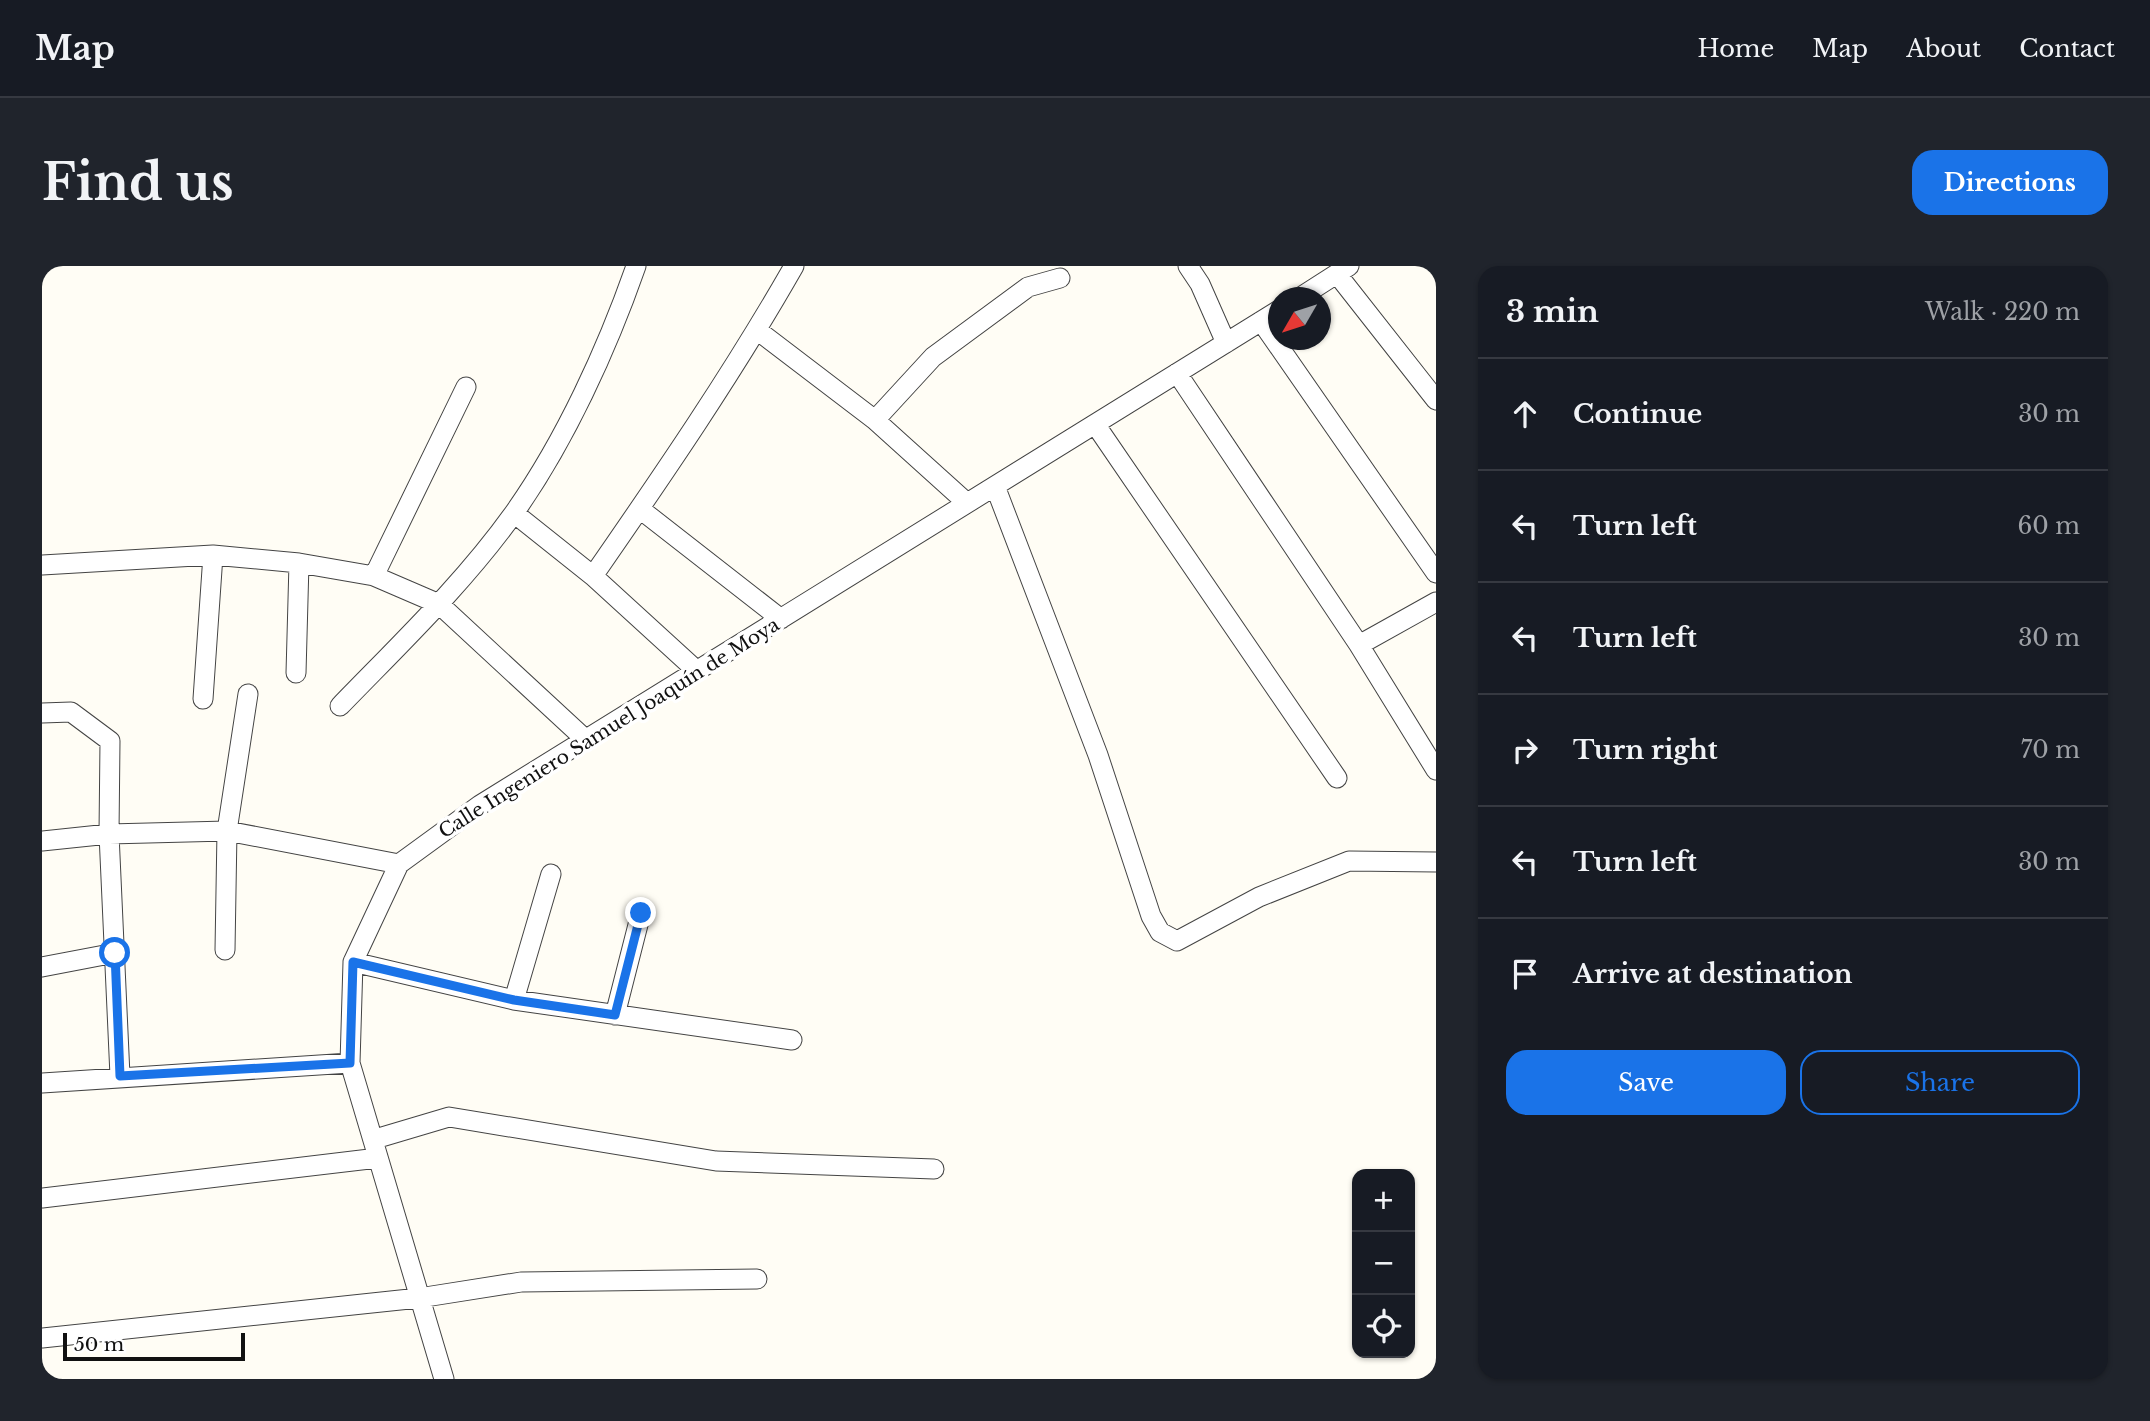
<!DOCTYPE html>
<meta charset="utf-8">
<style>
:root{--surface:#171b24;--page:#20242c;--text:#f1f3f6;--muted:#9ea1a6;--line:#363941;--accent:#1a73e8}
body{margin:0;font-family:"Libre Baskerville",serif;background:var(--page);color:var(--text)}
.controls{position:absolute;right:21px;bottom:21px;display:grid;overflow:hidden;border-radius:14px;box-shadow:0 2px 5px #0004}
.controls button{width:63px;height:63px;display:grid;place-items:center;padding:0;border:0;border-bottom:2px solid var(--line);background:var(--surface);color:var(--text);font:35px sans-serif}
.compass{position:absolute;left:1226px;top:21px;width:63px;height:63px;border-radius:50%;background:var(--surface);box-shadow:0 2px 5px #0004;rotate:231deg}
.scale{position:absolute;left:21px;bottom:18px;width:182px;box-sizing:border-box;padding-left:7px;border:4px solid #111;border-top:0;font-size:19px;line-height:24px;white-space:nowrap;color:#111;-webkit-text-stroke:5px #fff;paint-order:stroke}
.stop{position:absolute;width:21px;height:21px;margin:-16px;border:5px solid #1a73e8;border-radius:50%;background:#fff}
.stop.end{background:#1a73e8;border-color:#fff;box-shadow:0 2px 7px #0008}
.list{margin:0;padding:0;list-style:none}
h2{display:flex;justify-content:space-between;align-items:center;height:91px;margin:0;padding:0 28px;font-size:30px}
h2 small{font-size:23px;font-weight:400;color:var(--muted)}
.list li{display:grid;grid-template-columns:46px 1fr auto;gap:21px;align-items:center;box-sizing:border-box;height:112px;padding:0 28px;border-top:2px solid var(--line)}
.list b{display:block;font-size:26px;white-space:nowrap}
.list em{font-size:23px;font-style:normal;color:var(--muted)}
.actions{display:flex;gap:14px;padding:21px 28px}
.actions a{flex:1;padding:16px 0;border:2px solid var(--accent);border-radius:21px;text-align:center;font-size:24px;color:var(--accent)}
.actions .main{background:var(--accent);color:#fff}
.icon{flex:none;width:38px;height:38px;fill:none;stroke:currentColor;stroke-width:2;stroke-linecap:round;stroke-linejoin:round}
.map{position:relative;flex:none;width:1394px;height:1113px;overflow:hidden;border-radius:21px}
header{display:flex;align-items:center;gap:42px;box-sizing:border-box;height:98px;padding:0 35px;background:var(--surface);border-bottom:2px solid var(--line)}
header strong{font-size:33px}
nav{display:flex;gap:38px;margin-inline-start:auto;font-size:24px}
.intro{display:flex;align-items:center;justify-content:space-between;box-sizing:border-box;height:168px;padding:0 42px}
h1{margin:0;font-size:49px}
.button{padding:18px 32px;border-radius:21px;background:var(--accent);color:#fff;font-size:24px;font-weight:700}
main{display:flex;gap:42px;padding:0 42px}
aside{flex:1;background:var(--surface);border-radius:21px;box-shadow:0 2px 5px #0004}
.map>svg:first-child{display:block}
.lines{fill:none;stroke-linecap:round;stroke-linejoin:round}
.street-casing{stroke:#444;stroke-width:21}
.street{stroke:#fff;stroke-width:19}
.route{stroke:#1a73e8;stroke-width:9}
.labels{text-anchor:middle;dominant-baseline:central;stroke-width:7;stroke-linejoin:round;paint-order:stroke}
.street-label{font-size:19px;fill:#111;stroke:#fff}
</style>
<header>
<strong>Map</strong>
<nav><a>Home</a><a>Map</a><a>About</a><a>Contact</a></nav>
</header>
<div class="intro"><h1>Find us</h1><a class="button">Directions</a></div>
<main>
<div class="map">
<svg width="1394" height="1113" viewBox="0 0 1394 1113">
<rect width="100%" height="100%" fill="#fffdf5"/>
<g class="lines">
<defs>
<path id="street" d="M1146 0 1158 18 1184 77
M1295 8 1394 134
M1257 32 1307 0
M1219 55 1394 307
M715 64 833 154 925 237
M1135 107 1317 379 1394 504
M833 154 891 91 986 21 1018 12
M1053 158 1295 512
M953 220 1056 489 1109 650 1118 666 1135 675 1217 631 1307 595 1394 596
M598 243 739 353
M472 247 551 310 655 405
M0 299 171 289 257 297 332 310 397 338 544 474
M332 310 424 121
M551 310C621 209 691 107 752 0
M1317 379 1394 336
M254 407 257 297
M161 433 171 289
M298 440C358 378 422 317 472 247 523 175 565 83 594 0
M0 447 29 446 68 475 67 568 78 810
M0 575 67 568 185 565 357 598
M183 684 185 565 206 428
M311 696 472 734 750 774
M0 701 73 687
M472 734 509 608
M573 749 599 647
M0 817 308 797
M333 873 407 851 674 895 892 903
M0 932 336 892
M0 1072 377 1032 479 1016 715 1013
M402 1113 308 797 311 696 357 598 438 539 1237 44"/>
</defs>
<use href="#street" class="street-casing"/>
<use href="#street" class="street"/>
</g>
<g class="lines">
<path class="route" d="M73 687 78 810 308 797 311 696 472 734 573 749 599 647"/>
</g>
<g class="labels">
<g class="street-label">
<text transform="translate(567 462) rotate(-32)">Calle Ingeniero Samuel Joaquín de Moya</text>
</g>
</g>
</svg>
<div class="controls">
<button>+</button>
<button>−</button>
<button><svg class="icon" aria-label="locate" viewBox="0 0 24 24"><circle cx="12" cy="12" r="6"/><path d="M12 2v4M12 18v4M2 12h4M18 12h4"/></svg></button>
</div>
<svg class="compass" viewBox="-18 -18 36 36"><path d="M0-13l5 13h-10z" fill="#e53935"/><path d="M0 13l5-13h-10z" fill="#9ea1a6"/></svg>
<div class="scale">50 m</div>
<div class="stop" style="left:73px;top:687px"></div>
<div class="stop end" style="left:599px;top:647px"></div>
</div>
<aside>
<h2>3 min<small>Walk · 220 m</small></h2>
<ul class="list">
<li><svg class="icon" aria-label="ahead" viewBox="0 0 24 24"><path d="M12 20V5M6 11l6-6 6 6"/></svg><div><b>Continue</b></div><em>30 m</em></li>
<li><svg class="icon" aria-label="left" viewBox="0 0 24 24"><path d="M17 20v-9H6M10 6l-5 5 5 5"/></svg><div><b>Turn left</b></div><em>60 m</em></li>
<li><svg class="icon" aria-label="left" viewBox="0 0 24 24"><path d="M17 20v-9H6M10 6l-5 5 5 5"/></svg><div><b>Turn left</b></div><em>30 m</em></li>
<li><svg class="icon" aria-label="right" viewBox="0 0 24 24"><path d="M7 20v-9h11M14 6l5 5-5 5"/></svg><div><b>Turn right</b></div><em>70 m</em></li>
<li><svg class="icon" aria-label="left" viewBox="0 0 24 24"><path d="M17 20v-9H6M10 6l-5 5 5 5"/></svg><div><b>Turn left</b></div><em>30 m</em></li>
<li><svg class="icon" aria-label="arrive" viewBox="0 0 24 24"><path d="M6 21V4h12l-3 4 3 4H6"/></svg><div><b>Arrive at destination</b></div></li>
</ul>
<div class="actions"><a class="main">Save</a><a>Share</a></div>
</aside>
</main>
